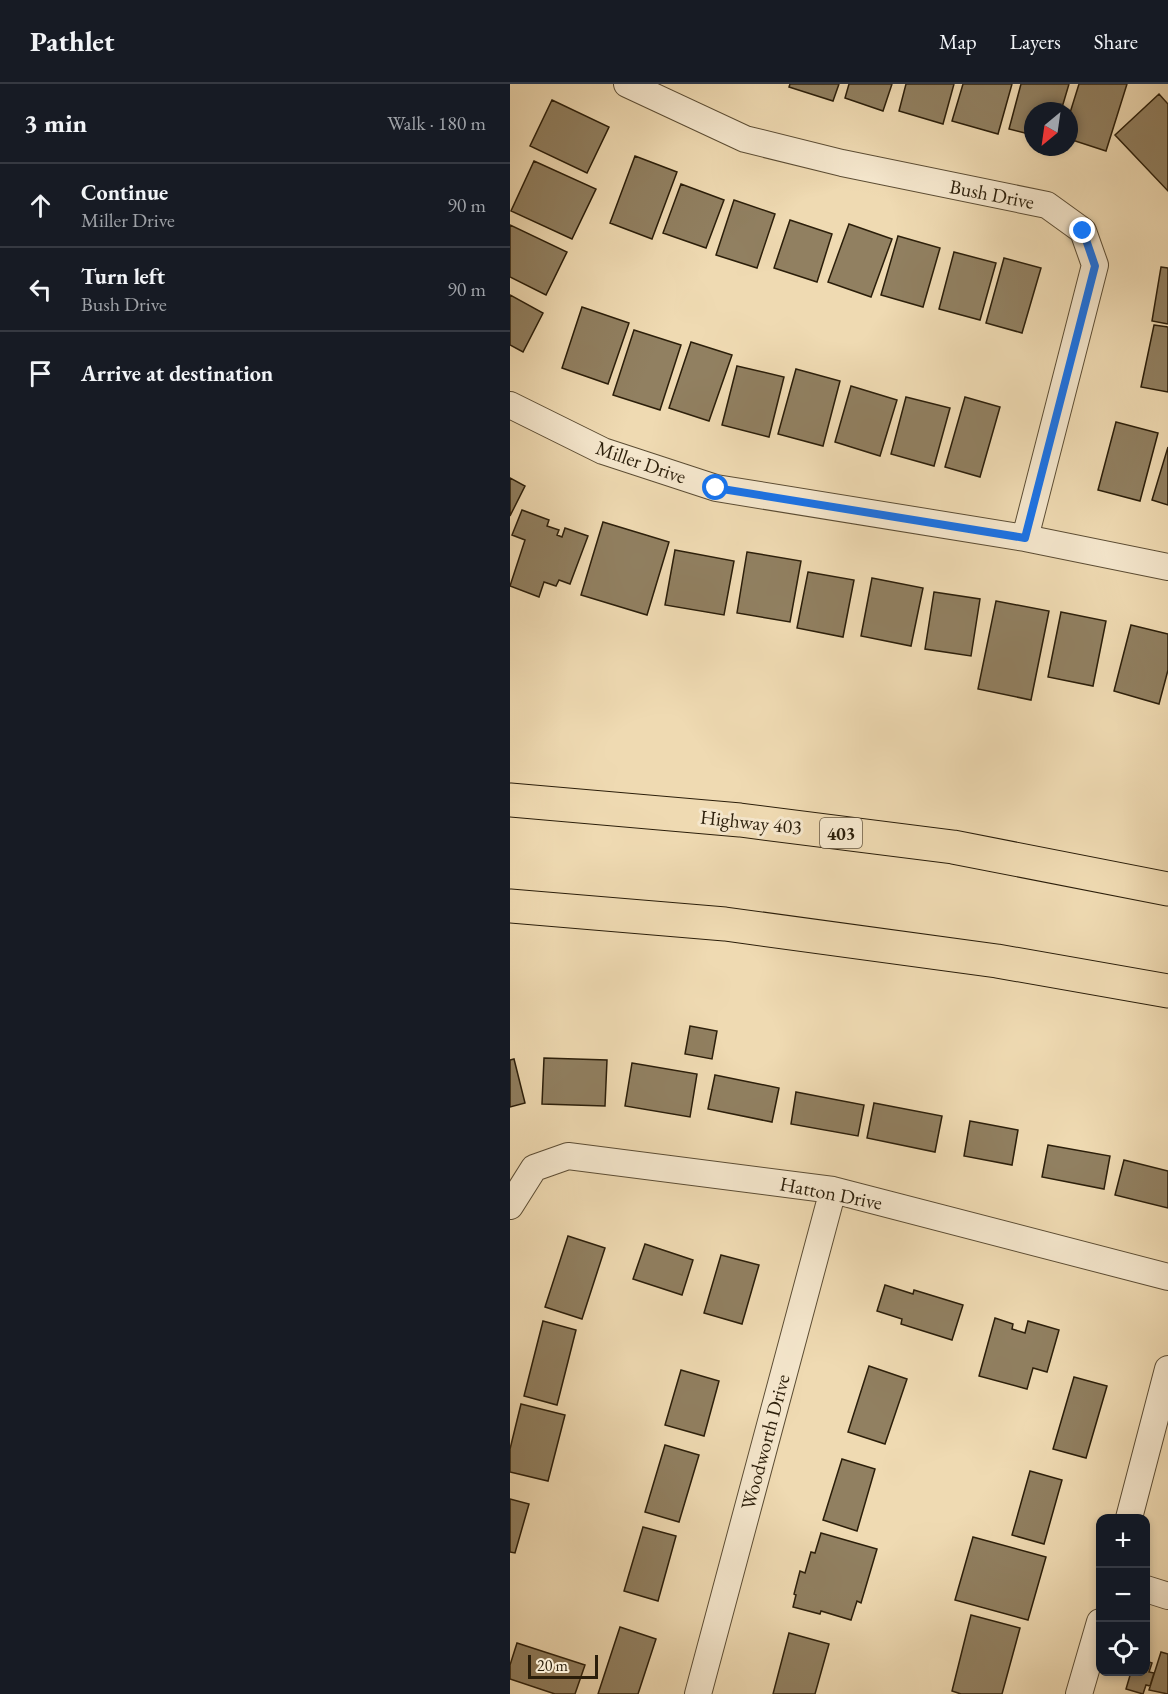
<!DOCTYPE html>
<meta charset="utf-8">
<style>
:root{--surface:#171b24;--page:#20242c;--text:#f1f3f6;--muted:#9ea1a6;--line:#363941}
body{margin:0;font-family:"EB Garamond",serif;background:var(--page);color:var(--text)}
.controls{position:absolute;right:18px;bottom:18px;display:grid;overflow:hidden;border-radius:12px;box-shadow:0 3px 9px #0003}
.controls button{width:54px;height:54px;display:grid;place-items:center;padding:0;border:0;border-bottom:2px solid var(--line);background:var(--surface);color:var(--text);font:30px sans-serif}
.compass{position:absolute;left:514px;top:18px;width:54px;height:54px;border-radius:50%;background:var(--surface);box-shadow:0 3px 9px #0003;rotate:209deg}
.scale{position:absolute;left:18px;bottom:15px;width:70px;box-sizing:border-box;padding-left:6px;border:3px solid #2b1e0a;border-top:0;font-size:16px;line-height:21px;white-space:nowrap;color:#2b1e0a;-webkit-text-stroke:4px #f5e7cd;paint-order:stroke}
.stop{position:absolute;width:18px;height:18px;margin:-14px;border:4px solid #1a73e8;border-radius:50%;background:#fff}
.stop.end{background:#1a73e8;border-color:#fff;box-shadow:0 2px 6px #0008}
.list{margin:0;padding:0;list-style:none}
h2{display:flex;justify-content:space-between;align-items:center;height:78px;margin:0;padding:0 24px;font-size:26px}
h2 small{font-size:20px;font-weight:400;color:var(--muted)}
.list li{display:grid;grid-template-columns:39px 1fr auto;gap:18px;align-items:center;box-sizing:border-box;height:84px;padding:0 24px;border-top:2px solid var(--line)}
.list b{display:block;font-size:22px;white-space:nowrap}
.list p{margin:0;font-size:20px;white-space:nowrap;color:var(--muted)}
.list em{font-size:20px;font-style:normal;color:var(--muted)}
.icon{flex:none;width:33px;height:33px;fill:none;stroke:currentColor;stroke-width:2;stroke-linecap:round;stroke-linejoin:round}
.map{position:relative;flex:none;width:658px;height:1610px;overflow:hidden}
header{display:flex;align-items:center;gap:36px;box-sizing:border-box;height:84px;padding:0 30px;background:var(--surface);border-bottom:2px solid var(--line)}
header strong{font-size:28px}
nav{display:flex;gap:33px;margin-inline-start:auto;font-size:21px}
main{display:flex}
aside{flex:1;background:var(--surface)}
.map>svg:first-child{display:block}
.building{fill:#918061;stroke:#2b1e0a;stroke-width:1.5}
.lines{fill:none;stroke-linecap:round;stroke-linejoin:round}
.minor-casing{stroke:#5c4d34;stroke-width:28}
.highway-casing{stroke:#2b1e0a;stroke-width:35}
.minor{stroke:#f5e7cd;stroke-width:26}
.highway{stroke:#efdab2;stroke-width:33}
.route{stroke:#1a73e8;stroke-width:8}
.labels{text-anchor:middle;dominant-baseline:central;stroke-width:6;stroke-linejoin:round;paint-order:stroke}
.shield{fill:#f5e7cd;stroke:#685a44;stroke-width:1.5}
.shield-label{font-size:18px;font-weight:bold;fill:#2b1e0a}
.street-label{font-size:20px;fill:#2b1e0a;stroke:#f5e7cd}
</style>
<header>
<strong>Pathlet</strong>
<nav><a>Map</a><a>Layers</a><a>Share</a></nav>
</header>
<main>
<aside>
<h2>3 min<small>Walk · 180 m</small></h2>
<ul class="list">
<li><svg class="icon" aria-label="ahead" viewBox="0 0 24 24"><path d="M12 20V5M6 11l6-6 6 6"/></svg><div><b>Continue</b><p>Miller Drive</p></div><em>90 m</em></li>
<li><svg class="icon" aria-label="left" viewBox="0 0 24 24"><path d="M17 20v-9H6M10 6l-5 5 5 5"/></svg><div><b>Turn left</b><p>Bush Drive</p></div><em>90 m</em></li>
<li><svg class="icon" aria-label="arrive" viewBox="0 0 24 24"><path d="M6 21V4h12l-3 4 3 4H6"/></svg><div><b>Arrive at destination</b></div></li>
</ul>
</aside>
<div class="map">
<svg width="658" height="1610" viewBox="0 0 658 1610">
<rect width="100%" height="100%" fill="#efdab2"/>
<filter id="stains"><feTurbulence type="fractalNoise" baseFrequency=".00333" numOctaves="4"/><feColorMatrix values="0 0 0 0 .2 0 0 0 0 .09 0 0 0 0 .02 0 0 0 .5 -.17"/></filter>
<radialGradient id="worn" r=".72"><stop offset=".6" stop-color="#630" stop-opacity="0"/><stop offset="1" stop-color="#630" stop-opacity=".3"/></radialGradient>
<path class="building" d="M280 0H329L323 17 279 3Z
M339 0H382L373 27 335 14Z
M396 0H444L433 40 389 27Z
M453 0H502L488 50 442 37Z
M511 0H559L551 27H523V51L499 45Z
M569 0H617L596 67 559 55V32Z
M649 10 658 20V107L605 51Z
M42 16 99 43 77 89 20 62Z
M125 72 167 88 142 155 100 139Z
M24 77 86 105 62 155 1 127Z
M171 100 214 116 196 164 153 149Z
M224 116 265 130 247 184 206 171Z
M280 136 322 150 307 198 264 184Z
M339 140 382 155 361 213 318 198Z
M0 141 57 168 36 211 0 193Z
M388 152 430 164 413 223 371 211Z
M444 168 486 179 470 236 429 225Z
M494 174 531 184 512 249 476 239Z
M651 183 658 184V240L642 237Z
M0 211 33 229 13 268 0 261Z
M72 223 119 239 98 300 52 284Z
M644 241 658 243V308L631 303Z
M124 246 171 261 150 326 103 311Z
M181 258 222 271 199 337 159 324Z
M227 282 274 293 259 353 212 341Z
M286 285 330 297 313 362 268 350Z
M341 302 387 316 370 372 325 358Z
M396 313 440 324 424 382 381 370Z
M455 313 490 323 470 393 435 383Z
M606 338 648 349 630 417 588 406Z
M658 363V421L642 416Z
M0 394 15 402 0 432Z
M12 426 39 436 37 442 49 446 47 451 52 453 55 444 78 452 60 500 49 496 46 502 34 498 29 513 0 502 15 456 2 451Z
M93 438 159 458 137 531 71 511Z
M165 466 224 477 214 531 155 521Z
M237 468 291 477 280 538 227 529Z
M298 488 344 496 333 553 287 544Z
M362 494 413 504 401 562 351 552Z
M424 508 470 515 461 572 415 565Z
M486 517 539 527 521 616 468 605Z
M551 528 596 537 583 602 538 593Z
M621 541 658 550V586L649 620 604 607Z
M180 942 207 947 202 975 175 970Z
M34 974 97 976 95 1022 32 1020Z
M4 975 15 1019 0 1023V976Z
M122 979 187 990 180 1033 115 1022Z
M205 991 269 1004 262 1038 198 1025Z
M286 1008 354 1021 348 1052 281 1040Z
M364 1019 432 1032 425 1068 357 1054Z
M460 1037 508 1046 502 1081 454 1072Z
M538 1061 600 1072 594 1105 532 1093Z
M614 1076 658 1087V1124L605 1111Z
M58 1152 95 1164 72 1235 35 1223Z
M135 1160 183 1176 172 1211 123 1195Z
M211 1171 249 1181 232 1240 194 1229Z
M375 1201 403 1210 404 1206 453 1221 442 1256 391 1240 392 1235 367 1227Z
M485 1234 503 1240 502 1245 515 1249 518 1237 549 1246 537 1288 523 1284 517 1305 469 1292Z
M33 1237 66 1246 47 1321 14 1312Z
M359 1282 397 1295 375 1360 338 1348Z
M171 1286 209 1297 194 1352 155 1341Z
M564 1293 597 1302 576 1374 543 1365Z
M11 1320 55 1331 38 1397 0 1388V1365Z
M155 1361 189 1371 169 1438 135 1428Z
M332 1375 365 1385 347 1447 313 1436Z
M520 1387 552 1396 534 1460 502 1451Z
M0 1415 19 1420 5 1469 0 1468Z
M133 1443 166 1452 148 1517 114 1507Z
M311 1449 367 1465 351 1519 347 1517 341 1536 311 1527 310 1530 283 1523 286 1511 284 1510 290 1487 295 1489 301 1468 305 1469Z
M463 1453 536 1473 518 1536 445 1516Z
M461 1531 510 1544 492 1610H451L442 1607Z
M110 1543 146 1555 128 1610H88Z
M279 1549 319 1560 305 1610H263Z
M7 1559 75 1581 65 1610H45L0 1595V1581Z
M651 1568 658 1570V1610L639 1606Z
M636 1577 642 1579 639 1588 644 1589 640 1602 636 1601 633 1610 616 1605 621 1588H636Z"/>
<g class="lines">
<defs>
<path id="minor" d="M117 0 235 55 332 79 537 121 573 147 585 181 515 454
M0 321 93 367 206 404 515 454 658 483
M0 1122 24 1084 58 1072 323 1106 658 1193
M619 1434 658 1285
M636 1505 658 1512
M188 1610 323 1106
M569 1610 590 1538"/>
<path id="highway" d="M0 716 230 736 443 763 658 805
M0 822 215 840 487 877 658 907"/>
</defs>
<use href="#minor" class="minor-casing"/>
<use href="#highway" class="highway-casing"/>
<use href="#minor" class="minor"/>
<use href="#highway" class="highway"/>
</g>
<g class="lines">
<path class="route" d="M206 404 515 454 585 182 573 147"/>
</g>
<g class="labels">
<rect class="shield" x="310" y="734" width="42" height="30" rx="4.5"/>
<g class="shield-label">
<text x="331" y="749">403</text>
</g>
<g class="street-label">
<text transform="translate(482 110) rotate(11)">Bush Drive</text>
<text transform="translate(131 378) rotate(19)">Miller Drive</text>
<text transform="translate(241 738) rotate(6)">Highway 403</text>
<text transform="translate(321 1109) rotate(11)">Hatton Drive</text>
<text transform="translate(255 1358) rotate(-75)">Woodworth Drive</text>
</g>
</g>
<rect width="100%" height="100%" filter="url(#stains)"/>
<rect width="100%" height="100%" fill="url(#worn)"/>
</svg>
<div class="controls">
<button>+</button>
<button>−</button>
<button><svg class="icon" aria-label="locate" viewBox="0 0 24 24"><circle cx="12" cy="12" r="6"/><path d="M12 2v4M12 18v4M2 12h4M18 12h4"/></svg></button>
</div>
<svg class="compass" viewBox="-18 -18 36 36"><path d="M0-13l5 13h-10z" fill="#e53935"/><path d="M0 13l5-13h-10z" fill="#9ea1a6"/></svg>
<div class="scale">20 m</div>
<div class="stop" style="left:206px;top:404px"></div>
<div class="stop end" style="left:573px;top:147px"></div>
</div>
</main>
